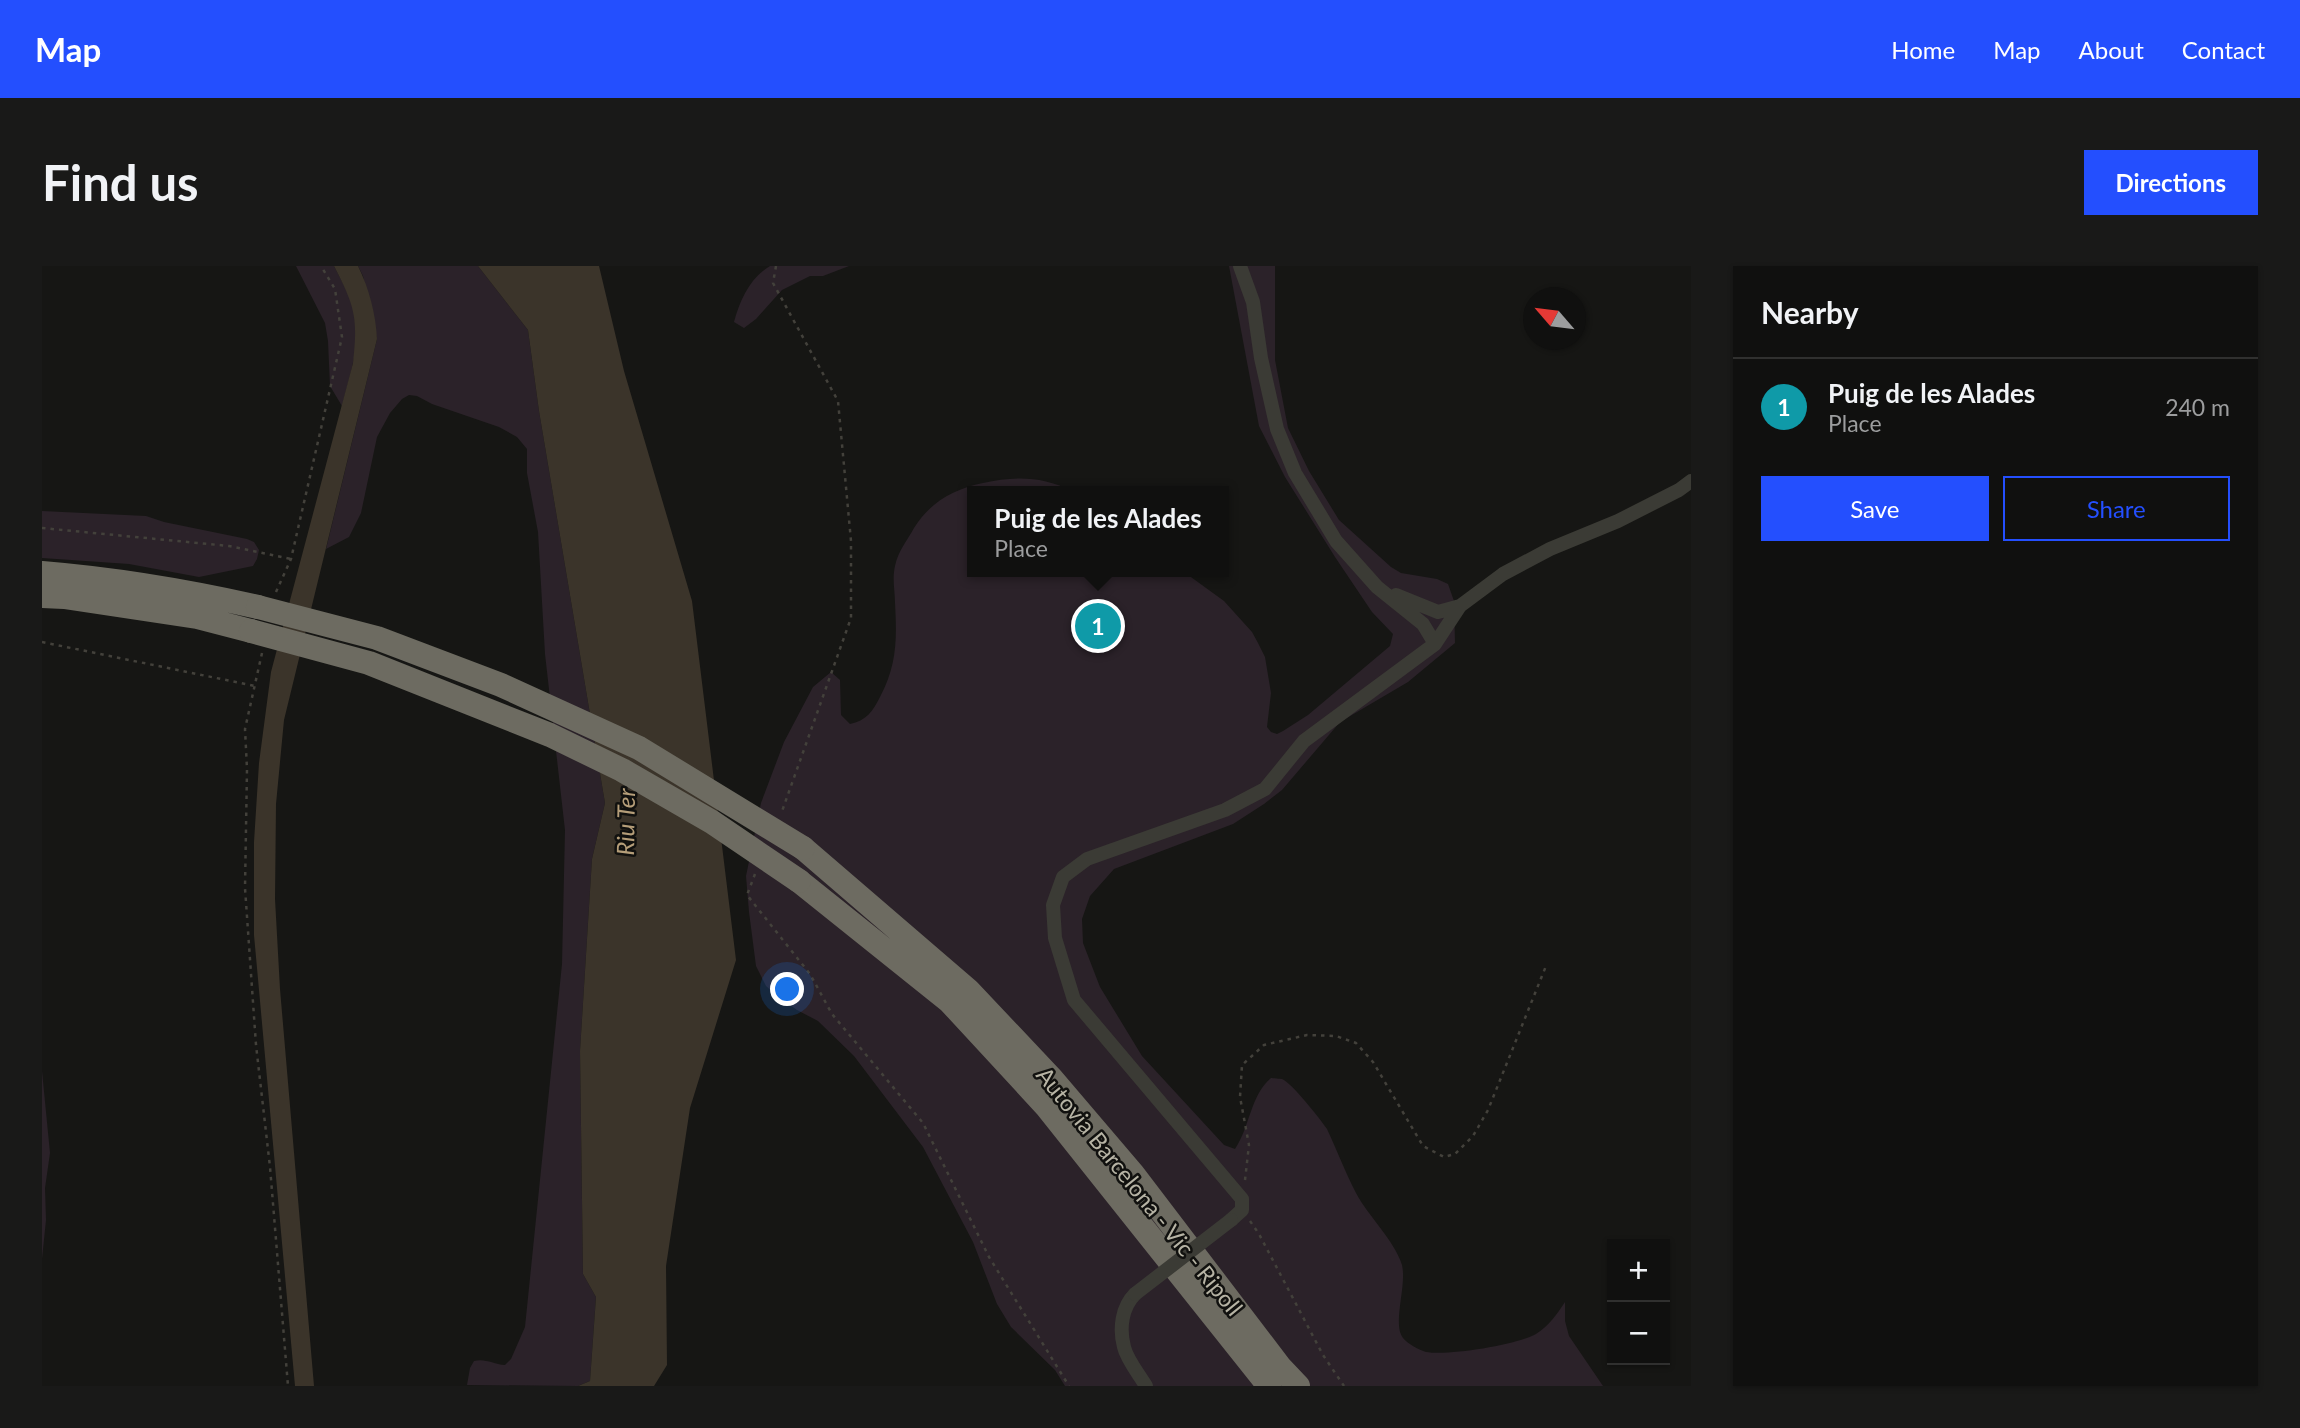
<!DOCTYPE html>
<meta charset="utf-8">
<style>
:root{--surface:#10100f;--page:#191918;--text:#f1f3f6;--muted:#9c9d9e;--line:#30302f;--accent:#244ffe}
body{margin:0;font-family:Lato,sans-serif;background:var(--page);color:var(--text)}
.controls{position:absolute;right:21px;bottom:21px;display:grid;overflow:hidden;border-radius:0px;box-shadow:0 2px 5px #0004}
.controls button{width:63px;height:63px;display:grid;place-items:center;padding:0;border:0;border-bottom:2px solid var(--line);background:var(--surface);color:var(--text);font:35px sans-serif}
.compass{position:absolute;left:1481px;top:21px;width:63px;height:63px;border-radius:50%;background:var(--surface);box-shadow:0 2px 5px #0004;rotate:298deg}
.you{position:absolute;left:746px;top:724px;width:24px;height:24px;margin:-18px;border:5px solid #fff;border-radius:50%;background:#1a73e8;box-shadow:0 0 0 10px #1a73e833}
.badge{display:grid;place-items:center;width:46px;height:46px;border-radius:50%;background:var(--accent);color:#fff;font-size:23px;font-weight:700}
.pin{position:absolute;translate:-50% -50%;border:4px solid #fff;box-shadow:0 2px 7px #0006}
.popup{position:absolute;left:925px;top:220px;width:262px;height:91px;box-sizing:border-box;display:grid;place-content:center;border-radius:0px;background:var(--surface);filter:drop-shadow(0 2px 5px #0005);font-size:23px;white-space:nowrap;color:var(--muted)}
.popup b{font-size:26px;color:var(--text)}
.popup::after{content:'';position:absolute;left:50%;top:100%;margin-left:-14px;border:14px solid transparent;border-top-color:var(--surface)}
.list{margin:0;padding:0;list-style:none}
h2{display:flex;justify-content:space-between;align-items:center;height:91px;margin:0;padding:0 28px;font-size:30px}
h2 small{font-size:23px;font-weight:400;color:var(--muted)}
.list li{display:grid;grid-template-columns:46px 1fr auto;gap:21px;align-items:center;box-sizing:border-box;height:98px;padding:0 28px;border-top:2px solid var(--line)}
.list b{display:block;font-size:26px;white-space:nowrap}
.list p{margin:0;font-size:23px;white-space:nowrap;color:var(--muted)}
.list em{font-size:23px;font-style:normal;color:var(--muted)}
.actions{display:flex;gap:14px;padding:21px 28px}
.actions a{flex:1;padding:16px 0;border:2px solid var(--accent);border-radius:0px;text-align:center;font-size:24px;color:var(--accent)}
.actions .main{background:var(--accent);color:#fff}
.map{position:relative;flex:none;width:1649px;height:1120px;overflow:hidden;border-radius:0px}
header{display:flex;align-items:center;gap:42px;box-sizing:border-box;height:98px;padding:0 35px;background:var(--accent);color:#fff}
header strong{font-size:33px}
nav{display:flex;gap:38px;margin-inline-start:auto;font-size:24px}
.intro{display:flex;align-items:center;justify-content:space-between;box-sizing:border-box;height:168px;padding:0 42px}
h1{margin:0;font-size:49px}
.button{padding:18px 32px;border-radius:0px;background:var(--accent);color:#fff;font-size:24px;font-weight:700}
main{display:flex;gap:42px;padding:0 42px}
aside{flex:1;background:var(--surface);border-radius:0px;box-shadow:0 2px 5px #0004}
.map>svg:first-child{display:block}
.green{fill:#2b2229}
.water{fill:#3b342a}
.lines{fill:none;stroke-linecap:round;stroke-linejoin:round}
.path{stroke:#43413b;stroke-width:2.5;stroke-dasharray:3.5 5;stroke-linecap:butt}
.street{stroke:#3b3b35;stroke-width:14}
.highway{stroke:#6d6b61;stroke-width:24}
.street-bridge{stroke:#3b3b35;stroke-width:14}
.highway-bridge{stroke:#6d6b61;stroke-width:24}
.labels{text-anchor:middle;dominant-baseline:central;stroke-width:5;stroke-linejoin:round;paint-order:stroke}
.street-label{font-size:23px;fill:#b7b4a5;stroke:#11110f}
.water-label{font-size:24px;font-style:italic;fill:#b59e79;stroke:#11110f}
</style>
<header>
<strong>Map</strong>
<nav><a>Home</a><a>Map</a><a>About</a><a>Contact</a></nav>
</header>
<div class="intro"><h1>Find us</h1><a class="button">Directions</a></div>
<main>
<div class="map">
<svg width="1649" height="1120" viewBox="0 0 1649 1120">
<rect width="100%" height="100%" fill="#161614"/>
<path class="green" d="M254 0H292C300 16 311 34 314 52 318 81 307 112 300 140L288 120 286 75 283 57Z
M316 0H436L486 64 497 145 563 537 550 593 538 785 541 1008 554 1031 548 1115 536 1120 425 1119 428 1102 432 1095C443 1092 451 1098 463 1099L469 1093 483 1061 520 698 523 564 503 388 496 266 485 207V183L475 171 457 161 390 138 375 130 367 129 360 133 348 147 335 171 319 247 307 271 284 283 335 73 321 10Z
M728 0H807L781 10H768L740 24 714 53 702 62 692 56C698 34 708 12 728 0Z
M1187 0H1233V94L1246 162 1267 205 1297 254 1349 301 1359 307 1395 313 1406 318 1412 335 1413 377 1366 416 1298 456 1240 524 1222 538 1191 558 1072 603 1048 630 1040 653 1041 677 1058 721 1100 790 1182 879 1193 883C1208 861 1208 830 1229 812 1230 812 1239 813 1240 813 1249 816 1279 854 1285 863 1295 884 1303 906 1314 927 1326 950 1352 974 1360 999 1365 1020 1350 1058 1361 1072 1366 1078 1377 1084 1384 1086 1407 1090 1475 1079 1494 1068 1507 1060 1515 1048 1523 1036V1055L1527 1070 1561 1120H1023L1013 1104 969 1061 955 1038 931 976 881 881 812 790 776 755 755 744 734 729 724 720 714 700 707 646 704 610 719 537 742 476 771 421 789 406 798 414 799 449 808 458C824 455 831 445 838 431 855 399 855 373 853 337 853 325 850 313 853 300 856 285 865 275 872 262 888 236 912 223 941 217 973 210 1000 210 1030 225H930V306H1142L1182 335 1210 366 1216 377 1223 391 1229 427 1225 461 1229 466 1235 468 1241 465 1266 449 1348 380 1351 368 1330 346 1293 291 1243 211 1217 160Z
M0 245 104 250 122 256 205 273 212 276 217 284 215 293 211 300 157 311 87 298 0 292Z
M0 805 8 887 3 922 4 954 0 993Z"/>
<path class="water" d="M292 0H316C327 22 334 49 335 73L242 454 234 538 233 633 238 723 272 1120H253L212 669V576L217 497 229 406 311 97C316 51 313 41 292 0Z
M436 0H557L582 105 650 335 694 694 648 842 624 1000 625 1099 612 1120H536L548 1115 554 1031 541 1008 538 785 550 593 563 537 497 145 486 64Z"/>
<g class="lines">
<path class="path" d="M734 0 731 17 796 135 809 275V352L739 548
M0 262 187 280 249 293
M234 326 249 293 300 71 293 23 279 0
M0 376 213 420
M220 387 203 463 205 503 203 622 214 779 228 901 246 1120
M713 608 705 629 768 708 790 748 881 857 947 991 1027 1120
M1203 914 1207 879 1198 831 1200 799 1222 779 1265 769 1294 770 1314 777 1331 796 1381 880 1402 891 1413 888 1431 870 1446 844 1504 700
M1208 955 1217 968 1281 1089 1302 1120"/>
<path class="street" d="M1198 0 1211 36 1219 92 1235 163 1253 207 1294 275 1335 321 1381 358 1393 378
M1354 329 1396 346 1418 340
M1189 954 1200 944V933L1032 734 1013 672 1011 639 1021 611 1045 593 1183 544 1223 523 1262 475 1393 378 1418 340 1461 308 1508 283 1576 255 1637 224 1649 215
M1093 1028C1080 1041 1077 1062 1082 1081 1085 1094 1097 1108 1104 1120"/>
<path class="highway" d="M0 307C73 313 145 325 216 341
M0 330 22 331 155 351 209 365
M761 582 926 724 1010 813 1091 908 1238 1101 1256 1120
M757 615 908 736 1004 840 1227 1120"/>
<path class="street-bridge" d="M1093 1028 1189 954"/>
<path class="highway-bridge" d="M216 341 335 372 459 419 597 482 761 582
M209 365 327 397 508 469 580 504 670 556 757 615"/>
</g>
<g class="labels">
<g class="street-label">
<text transform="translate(1098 925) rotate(51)">Autovia Barcelona - Vic - Ripoll</text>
</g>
<g class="water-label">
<text transform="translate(583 556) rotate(-89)">Riu Ter</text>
</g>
</g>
</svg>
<div class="controls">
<button>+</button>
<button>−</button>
</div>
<svg class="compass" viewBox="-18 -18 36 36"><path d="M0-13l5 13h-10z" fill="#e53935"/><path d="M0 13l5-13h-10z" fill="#9c9d9e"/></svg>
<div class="you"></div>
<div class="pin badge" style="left:1056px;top:360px;background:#0f9aa8">1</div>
<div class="popup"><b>Puig de les Alades</b>Place</div>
</div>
<aside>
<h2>Nearby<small></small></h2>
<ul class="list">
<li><span class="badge" style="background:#0f9aa8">1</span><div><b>Puig de les Alades</b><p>Place</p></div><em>240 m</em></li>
</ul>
<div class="actions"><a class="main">Save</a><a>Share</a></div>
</aside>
</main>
